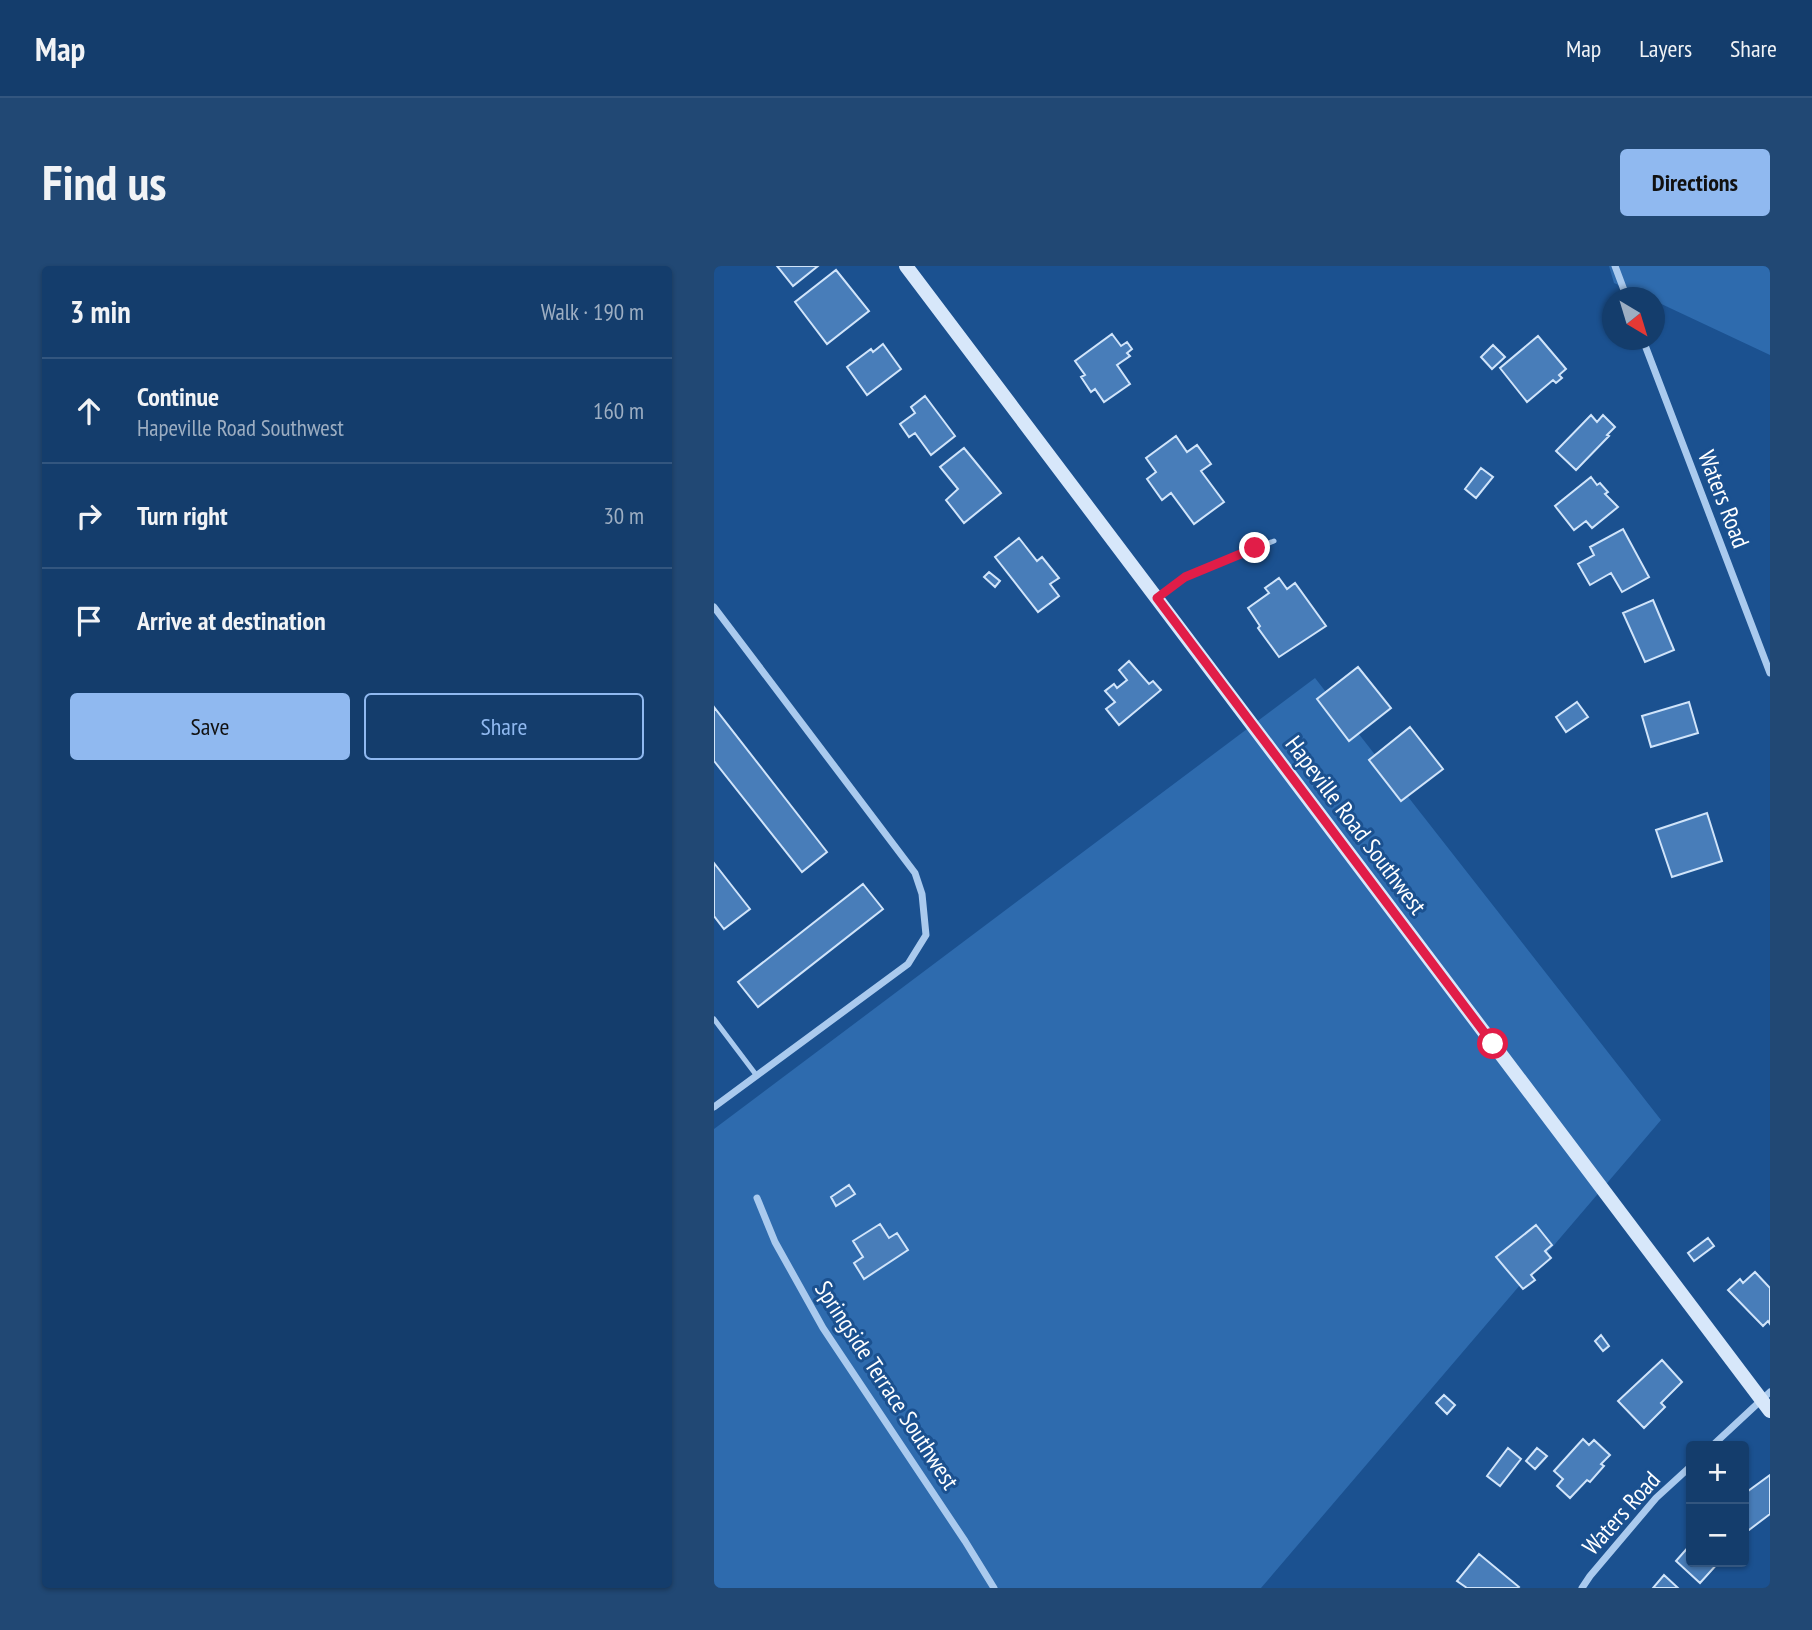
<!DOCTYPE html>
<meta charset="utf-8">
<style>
:root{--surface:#143d6c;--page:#214874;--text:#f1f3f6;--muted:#9daec2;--line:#33567f;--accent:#90b9f0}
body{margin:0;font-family:"PT Sans Narrow",sans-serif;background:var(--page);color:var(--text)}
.controls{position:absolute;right:21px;bottom:21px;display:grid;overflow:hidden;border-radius:7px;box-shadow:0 2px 5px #0004}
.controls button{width:63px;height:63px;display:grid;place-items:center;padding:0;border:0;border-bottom:2px solid var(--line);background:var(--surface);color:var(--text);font:35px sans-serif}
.compass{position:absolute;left:888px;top:21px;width:63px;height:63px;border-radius:50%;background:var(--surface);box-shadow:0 2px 5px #0004;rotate:142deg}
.stop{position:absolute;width:21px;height:21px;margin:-16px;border:5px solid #e11d48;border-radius:50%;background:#fff}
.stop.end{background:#e11d48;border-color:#fff;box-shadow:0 2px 7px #0008}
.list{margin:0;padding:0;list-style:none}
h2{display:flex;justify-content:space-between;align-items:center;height:91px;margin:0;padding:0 28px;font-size:30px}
h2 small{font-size:23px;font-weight:400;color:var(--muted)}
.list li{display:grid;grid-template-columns:46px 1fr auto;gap:21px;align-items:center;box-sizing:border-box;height:105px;padding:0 28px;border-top:2px solid var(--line)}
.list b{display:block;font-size:26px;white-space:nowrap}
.list p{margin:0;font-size:23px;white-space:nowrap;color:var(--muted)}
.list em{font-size:23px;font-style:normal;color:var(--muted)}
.actions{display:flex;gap:14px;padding:21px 28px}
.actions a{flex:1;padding:16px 0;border:2px solid var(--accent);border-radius:7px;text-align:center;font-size:24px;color:var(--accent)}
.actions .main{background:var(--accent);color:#111}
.icon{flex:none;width:38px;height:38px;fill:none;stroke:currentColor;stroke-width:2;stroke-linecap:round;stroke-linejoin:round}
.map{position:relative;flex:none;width:1056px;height:1322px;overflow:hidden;border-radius:7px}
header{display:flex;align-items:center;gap:42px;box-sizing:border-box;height:98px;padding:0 35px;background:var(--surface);border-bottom:2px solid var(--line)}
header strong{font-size:33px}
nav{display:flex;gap:38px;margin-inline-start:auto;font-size:24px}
.intro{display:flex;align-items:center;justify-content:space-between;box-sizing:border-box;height:168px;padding:0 42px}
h1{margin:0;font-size:49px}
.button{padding:18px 32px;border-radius:7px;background:var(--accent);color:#111;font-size:24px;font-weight:700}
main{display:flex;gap:42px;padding:0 42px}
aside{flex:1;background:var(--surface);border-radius:7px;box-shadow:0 2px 5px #0004}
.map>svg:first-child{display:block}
.green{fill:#2e6bae}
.building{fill:#487db9;stroke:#d0e4fa;stroke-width:2}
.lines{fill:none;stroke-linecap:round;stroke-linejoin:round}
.lane{stroke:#aacaee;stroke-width:5}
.street{stroke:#aacaee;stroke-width:7}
.secondary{stroke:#d7e7fa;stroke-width:14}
.route{stroke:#e11d48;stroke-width:9}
.labels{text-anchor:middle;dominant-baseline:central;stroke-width:6;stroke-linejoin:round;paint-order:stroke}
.street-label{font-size:24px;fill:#fff;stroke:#1b5190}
</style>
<header>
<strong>Map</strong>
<nav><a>Map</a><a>Layers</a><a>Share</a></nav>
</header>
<div class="intro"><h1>Find us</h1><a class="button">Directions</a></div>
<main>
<aside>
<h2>3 min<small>Walk · 190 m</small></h2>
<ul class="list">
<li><svg class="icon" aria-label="ahead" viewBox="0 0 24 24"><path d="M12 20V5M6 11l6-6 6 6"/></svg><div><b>Continue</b><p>Hapeville Road Southwest</p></div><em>160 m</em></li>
<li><svg class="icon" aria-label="right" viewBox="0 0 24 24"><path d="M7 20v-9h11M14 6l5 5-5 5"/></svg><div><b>Turn right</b></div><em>30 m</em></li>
<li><svg class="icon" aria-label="arrive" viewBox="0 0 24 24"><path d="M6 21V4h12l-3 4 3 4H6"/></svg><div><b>Arrive at destination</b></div></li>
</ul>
<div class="actions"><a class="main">Save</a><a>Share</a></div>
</aside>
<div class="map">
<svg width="1056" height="1322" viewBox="0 0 1056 1322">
<rect width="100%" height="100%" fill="#1b5190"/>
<path class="green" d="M895 0H1056V89L941 35 940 32 932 31 900 17Z
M601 412 947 854 547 1322H0V863Z"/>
<path class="building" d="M63 0H104L79 20Z
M122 4 155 45 113 78 81 36Z
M398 68 407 80 413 76 418 83 413 87 416 90 403 99 416 118 390 136 381 123 377 126 367 111 371 109 361 95Z
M824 70 852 103 845 109 848 112 842 117 839 114 813 136 786 102Z
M169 78 187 103 153 129 133 101 157 83 159 86Z
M779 79 791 91 778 103 767 91Z
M211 130 241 170 217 189 201 167 195 171 186 158 201 147 197 141Z
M877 149 883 156 889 149 901 161 893 169 895 170 862 204 842 185Z
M462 170 473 186 483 179 497 198 487 205 510 236 480 258 457 227 448 234 433 213 442 206 432 192Z
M250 182 287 227 250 257 232 234 244 223 226 201Z
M767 202 779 211 762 232 751 223Z
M877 211 883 219 886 217 894 226 891 228 904 241 878 262 872 255 860 264 841 240Z
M909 263 935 311 908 326 897 307 876 319 864 298 880 289 876 281Z
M305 272 323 295 328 291 345 312 336 318 345 330 324 346 281 291Z
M275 306 286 315 281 321 270 311Z
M565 312 573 323 581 317 612 360 565 391 544 362 546 360 534 342 555 327 551 322Z
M939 334 960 384 931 396 909 347Z
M415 395 435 418 439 415 447 424 405 459 392 443 401 436 391 425 400 418 403 422 413 414 405 404Z
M644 401 677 442 635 475 603 433Z
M863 436 874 451 852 466 842 451Z
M975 436 984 467 937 481 928 450Z
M0 441 113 586 88 606 0 495Z
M696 461 729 503 687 535 655 494Z
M993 547 1008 595 958 611 942 564Z
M0 597 36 643 10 663 0 650Z
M149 618 169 643 44 741 24 716Z
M135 919 141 928 122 940 117 931Z
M166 958 175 972 183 967 194 984 150 1013 140 997 149 991 139 975Z
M822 959 838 979 831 985 837 992 817 1009 821 1014 809 1023 782 991Z
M994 972 1000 980 980 995 974 987Z
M1041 1006 1056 1022V1058L1054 1055 1049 1060 1014 1024 1026 1013 1029 1017Z
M887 1069 895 1080 889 1085 881 1075Z
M948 1094 968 1116 947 1137 951 1141 930 1162 904 1135Z
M730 1129 741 1139 733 1148 722 1137Z
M869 1173 875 1179 880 1174 896 1189 887 1198 890 1200 876 1216 873 1214 856 1232 843 1220 849 1213 840 1205Z
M794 1182 807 1193 786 1220 773 1210Z
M823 1182 833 1190 821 1203 812 1195Z
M1056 1209V1248L1031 1267 1030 1228Z
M977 1278V1296H1005L986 1317 962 1295Z
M765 1288 805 1321 804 1322H753L743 1315Z
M950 1309 964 1322H939Z"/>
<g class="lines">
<path class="lane" d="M443 332 471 311 560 275
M0 753 43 810"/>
<path class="street" d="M901 0 913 32
M929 74 1056 407
M0 341 201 607 208 628 212 669 194 698 0 841
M43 932 61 976 109 1062 251 1275 280 1322
M998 1180 1056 1126
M868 1322 876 1310 942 1232 977 1200"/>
<path class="secondary" d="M192 0 1056 1145"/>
</g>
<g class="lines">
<path class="route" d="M541 282 471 311 443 332 779 778"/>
</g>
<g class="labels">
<g class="street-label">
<text transform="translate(1010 233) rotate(69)">Waters Road</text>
<text transform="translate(642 559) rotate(53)">Hapeville Road Southwest</text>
<text transform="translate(173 1119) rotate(57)">Springside Terrace Southwest</text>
<text transform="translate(907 1247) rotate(-48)">Waters Road</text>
</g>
</g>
</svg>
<div class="controls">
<button>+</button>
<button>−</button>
</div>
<svg class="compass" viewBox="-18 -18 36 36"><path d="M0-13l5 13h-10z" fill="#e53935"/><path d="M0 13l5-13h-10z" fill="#9daec2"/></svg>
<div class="stop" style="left:779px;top:778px"></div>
<div class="stop end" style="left:541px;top:282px"></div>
</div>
</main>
